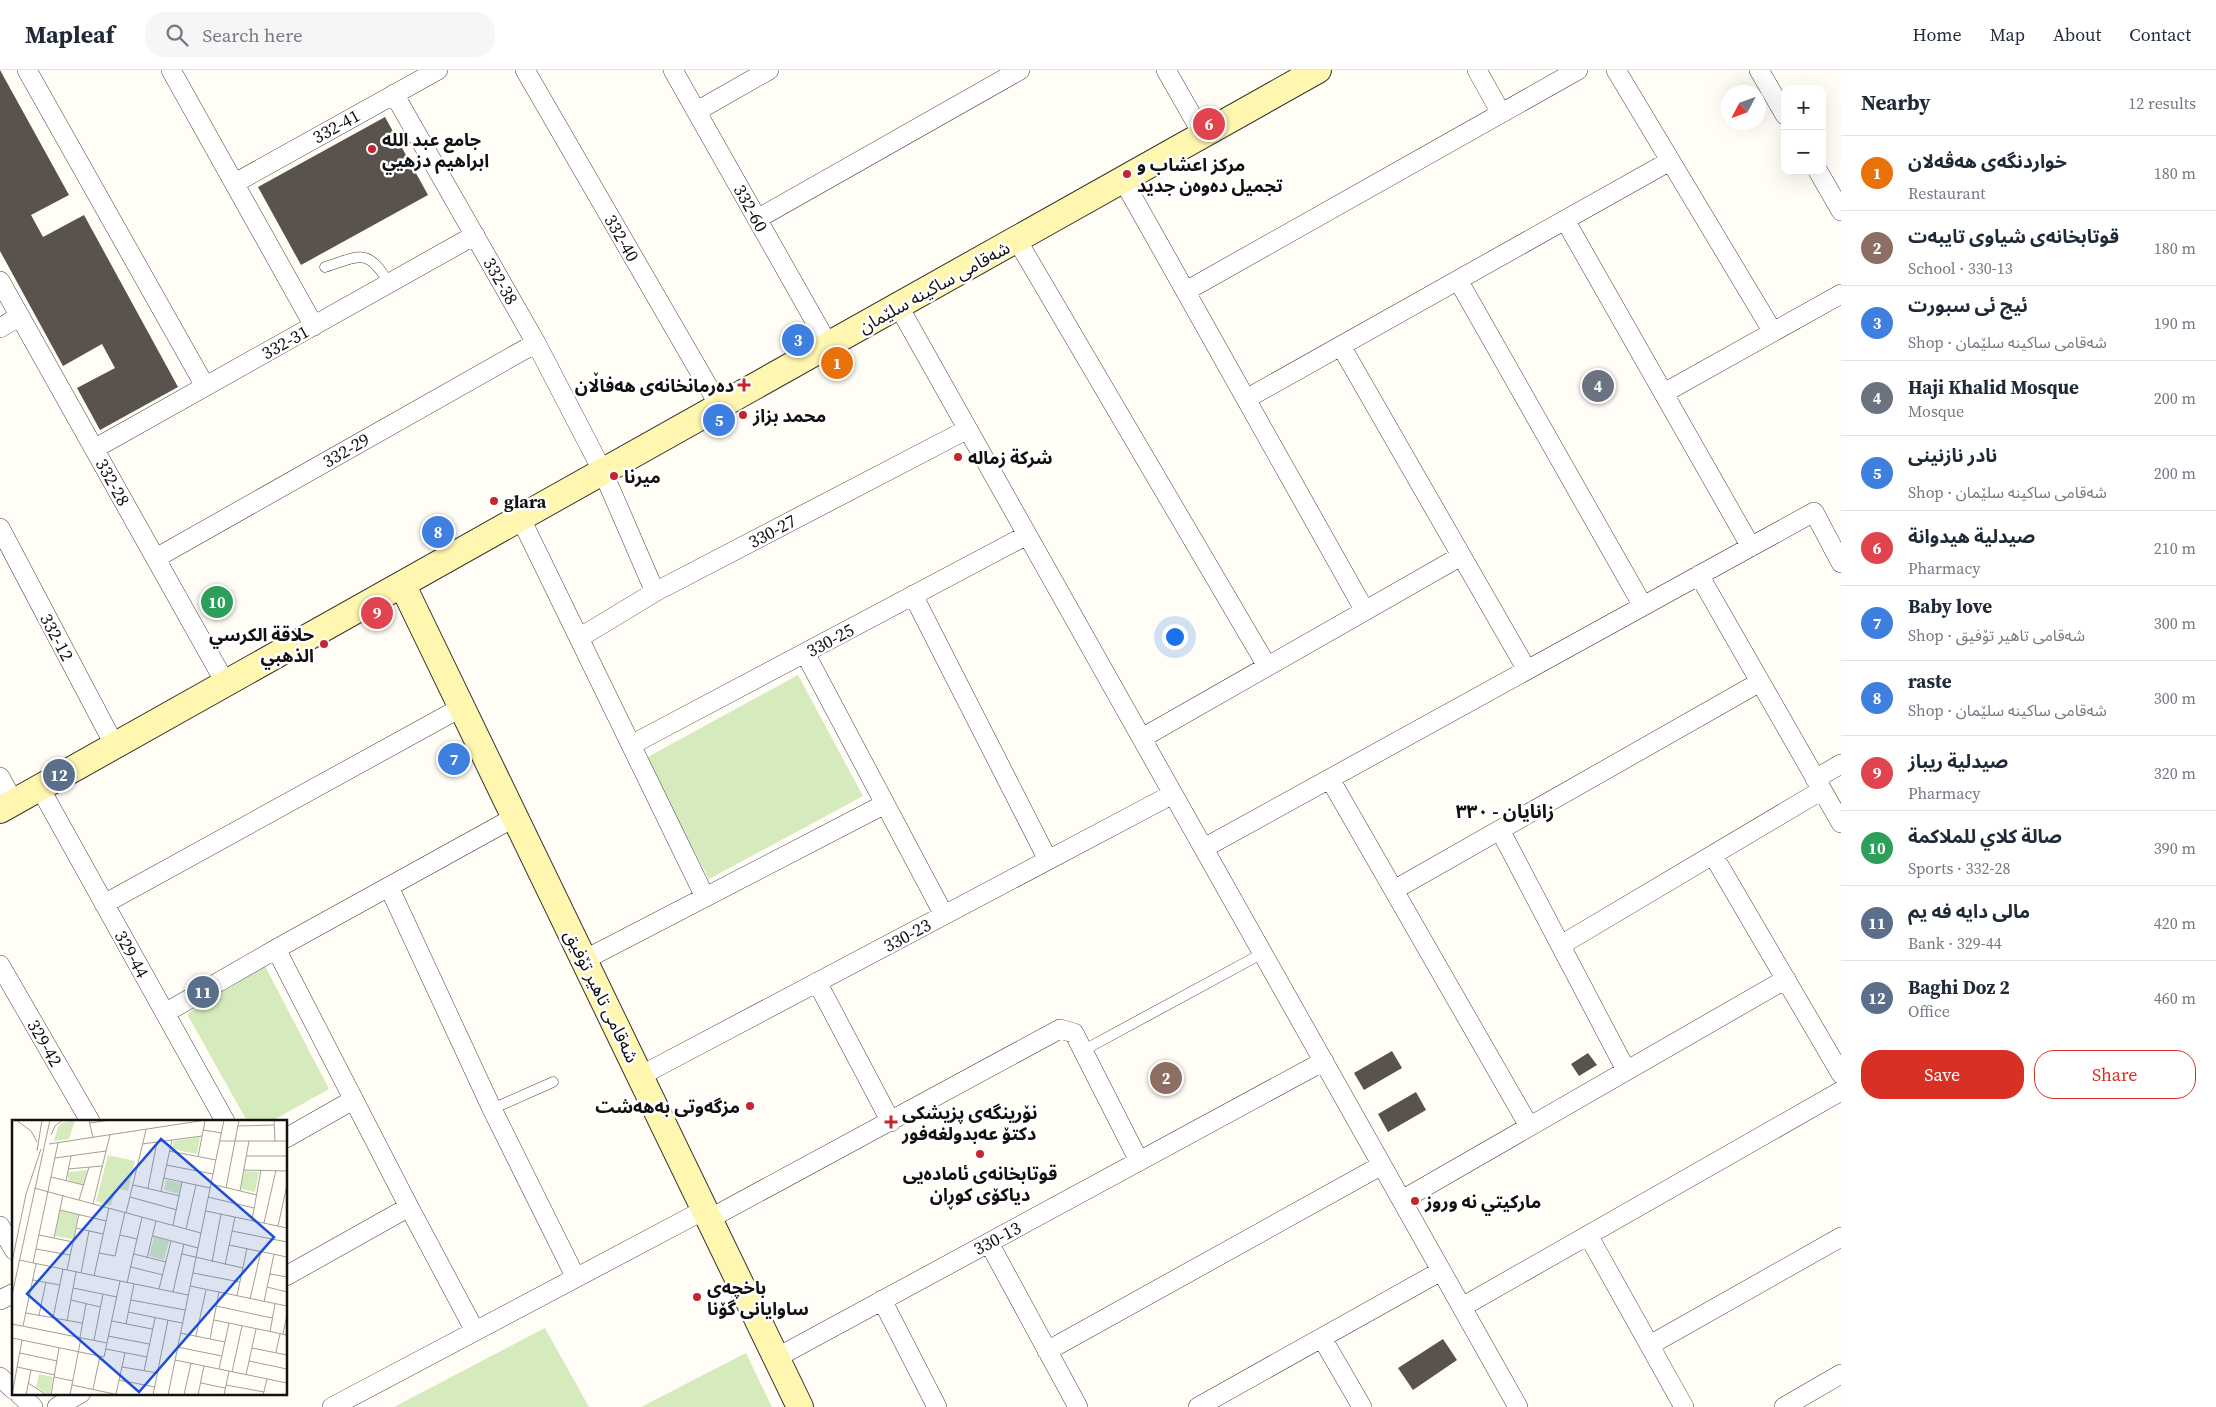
<!DOCTYPE html>
<meta charset="utf-8">
<style>
:root{--surface:#fff;--page:#f6f6f7;--text:#1f2937;--muted:#747a83;--line:#e0e1e3;--accent:#d93025}
body{margin:0;font-family:"Source Serif 4","Noto Sans Arabic",serif;background:var(--page);color:var(--text)}
.controls{position:absolute;right:15px;top:15px;display:grid;overflow:hidden;border-radius:10px;box-shadow:0 5px 20px #0002}
.controls button{width:45px;height:45px;display:grid;place-items:center;padding:0;border:0;border-bottom:1px solid var(--line);background:var(--surface);color:var(--text);font:25px sans-serif}
.compass{position:absolute;left:1721px;top:15px;width:45px;height:45px;border-radius:50%;background:var(--surface);box-shadow:0 5px 20px #0002;rotate:229deg}
.you{position:absolute;left:1174px;top:566px;width:18px;height:18px;margin:-12px;border:4px solid #fff;border-radius:50%;background:#1a73e8;box-shadow:0 0 0 8px #1a73e833}
.badge{display:grid;place-items:center;width:32px;height:32px;border-radius:50%;background:var(--accent);color:#fff;font-size:16px;font-weight:700}
.pin{position:absolute;translate:-50% -50%;border:2px solid #fff;box-shadow:0 1px 5px #0006}
.list{margin:0;padding:0;list-style:none}
h2{display:flex;justify-content:space-between;align-items:center;height:65px;margin:0;padding:0 20px;font-size:21px}
h2 small{font-size:16px;font-weight:400;color:var(--muted)}
.list li{display:grid;grid-template-columns:32px 1fr auto;gap:15px;align-items:center;box-sizing:border-box;height:75px;padding:0 20px;border-top:1px solid var(--line)}
.list b{display:block;font-size:19px;white-space:nowrap}
.list p{margin:0;font-size:16px;white-space:nowrap;color:var(--muted)}
.list em{font-size:16px;font-style:normal;color:var(--muted)}
.actions{display:flex;gap:10px;padding:15px 20px}
.actions a{flex:1;padding:11px 0;border:1px solid var(--accent);border-radius:20px;text-align:center;font-size:18px;color:var(--accent)}
.actions .main{background:var(--accent);color:#fff}
.icon{flex:none;width:28px;height:28px;fill:none;stroke:currentColor;stroke-width:2;stroke-linecap:round;stroke-linejoin:round}
.map{position:relative;flex:none;width:1841px;height:1337px;overflow:hidden}
header{display:flex;align-items:center;gap:30px;box-sizing:border-box;height:70px;padding:0 25px;background:var(--surface);border-bottom:1px solid var(--line)}
header strong{font-size:24px}
nav{display:flex;gap:28px;margin-inline-start:auto;font-size:18px}
.search{width:350px;height:45px;background:var(--page);display:flex;align-items:center;gap:12px;box-sizing:border-box;padding:0 18px;border-radius:20px;color:var(--muted);font-size:19px}
main{display:flex}
aside{flex:1;background:var(--surface)}
.map>svg:first-child{display:block}
.green{fill:#d5ebbd}
.building{fill:#5a524d}
.lines{fill:none;stroke-linecap:round;stroke-linejoin:round}
.lane-casing{stroke:#444;stroke-width:11}
.street-casing{stroke:#444;stroke-width:20}
.secondary-casing{stroke:#333;stroke-width:28}
.lane{stroke:#fff;stroke-width:10}
.street{stroke:#fff;stroke-width:19}
.secondary{stroke:#fff6b0;stroke-width:26}
.poi-dot{fill:#c4262e;stroke:#fff;stroke-width:2}
.labels{text-anchor:middle;dominant-baseline:central;stroke-width:5;stroke-linejoin:round;paint-order:stroke}
.street-label{font-size:18px;fill:#111;stroke:#fff}
.poi-label{font-size:18px;font-weight:bold;fill:#111;stroke:#fff;text-anchor:start}
.neighbourhood-label{font-size:19px;font-weight:bold;fill:#111;stroke:#fff}
.inset-road{fill:none;stroke:#a09f9a;stroke-width:1}
.view{fill:#1d4ed8;fill-opacity:0.15;stroke:#1d4ed8;stroke-width:2.5}
.inset-edge{fill:none;stroke:#111;stroke-width:2.5}
</style>
<header>
<strong>Mapleaf</strong>
<div class="search"><svg class="icon" aria-label="search" viewBox="0 0 24 24"><circle cx="10" cy="10" r="6"/><path d="M15 15l6 6"/></svg>Search here</div>
<nav><a>Home</a><a>Map</a><a>About</a><a>Contact</a></nav>
</header>
<main>
<div class="map">
<svg width="1841" height="1337" viewBox="0 0 1841 1337">
<rect width="100%" height="100%" fill="#fffdf5"/>
<path class="green" d="M798 605 863 726 709 809 644 689Z
M265 896 329 1019 272 1051H247L187 944Z
M545 1258 589 1337H394Z
M746 1283 772 1337H641Z"/>
<path class="building" d="M0 0 69 125 31 145 43 167 84 145 178 317 100 360 77 318 115 298 102 274 63 296 0 181Z
M385 47 428 125 301 195 258 117Z
M1392 981 1402 998 1364 1020 1354 1003Z
M1588 983 1597 995 1579 1006 1571 994Z
M1416 1022 1426 1040 1388 1062 1378 1044Z
M1443 1269 1457 1290 1413 1320 1398 1298Z"/>
<g class="lines">
<defs>
<path id="lane" d="M325 197C360 186 367 177 389 213
M1084 980 1263 883
M492 1039 553 1012"/>
<path id="street" d="M27 0 205 316
M171 0 314 256
M525 0 720 337
M673 0 829 276
M1166 0 1203 65
M1477 0 1501 43
M1616 0 1773 262
M1759 0 1785 45
M394 24 536 273 603 402 655 522
M697 41 769 0
M1818 101 1841 141
M1123 110 1365 541
M235 113 438 0
M757 149 1020 0
M1565 150 1751 477
M1017 170 1267 596
M1458 210 1643 536
M0 211 226 614
M1186 221 1578 0
M899 237 1518 1337
M0 258 20 246
M1341 276 1527 600
M1664 323 1841 224
M1246 329 1670 91
M94 379 475 165
M521 449 705 827
M0 458 115 676
M156 488 536 273
M1699 505 1841 753
M913 525 1048 790
M579 568 655 522 968 359
M805 583 944 845
M1142 668 1461 486
M631 675 1027 465
M0 707 14 733
M1330 709 1529 1056
M1815 709 1841 694
M40 718 225 1051
M1500 760 1626 1000
M1204 778 1814 442 1841 493
M1713 785 1841 1004
M389 817 492 1039 576 1208
M1394 820 1760 612
M104 834 462 637
M1561 875 1822 720
M276 879 409 1137 475 1261
M584 890 885 734
M0 895 90 1051
M817 912 891 1052
M165 943 276 879 515 747
M640 1006 1173 724
M286 1068 353 1030
M1402 1130 1786 909
M709 1149 1060 959 1074 963 1139 1091
M0 1156 14 1180
M1588 1165 1684 1337
M989 1173 1078 1337
M286 1206 409 1137
M0 1230 14 1223
M882 1230 937 1337
M1462 1237 1841 1021
M1322 1268 1362 1337
M1650 1275 1841 1167
M1047 1281 1382 1095
M776 1288 1324 991
M0 1307 14 1320
M18 1323 33 1337
M57 1337 81 1323
M332 1337 704 1140
M1198 1337 1441 1201
M1784 1337 1841 1304"/>
<path id="secondary" d="M403 516 800 1337
M0 740 1318 0"/>
</defs>
<use href="#lane" class="lane-casing"/>
<use href="#street" class="street-casing"/>
<use href="#secondary" class="secondary-casing"/>
<use href="#lane" class="lane"/>
<use href="#street" class="street"/>
<use href="#secondary" class="secondary"/>
</g>
<g class="poi-dot">
<circle cx="372" cy="79" r="5"/>
<circle cx="1127" cy="104" r="5"/>
<path d="M741.5 307.5h5v5h5v5h-5v5h-5v-5h-5v-5h5z"/>
<circle cx="743" cy="345" r="5"/>
<circle cx="958" cy="387" r="5"/>
<circle cx="614" cy="406" r="5"/>
<circle cx="494" cy="431" r="5"/>
<circle cx="324" cy="574" r="5"/>
<circle cx="750" cy="1036" r="5"/>
<path d="M888.5 1044.5h5v5h5v5h-5v5h-5v-5h-5v-5h5z"/>
<circle cx="980" cy="1084" r="5"/>
<circle cx="1415" cy="1131" r="5"/>
<circle cx="697" cy="1227" r="5"/>
</g>
<g class="labels">
<g class="street-label">
<text transform="translate(336 56) rotate(-29)">332-41</text>
<text transform="translate(751 138) rotate(61)">332-60</text>
<text transform="translate(622 168) rotate(60)">332-40</text>
<text transform="translate(501 211) rotate(60)">332-38</text>
<text transform="translate(934 217) rotate(-29)">شەقامی ساکینە سلێمان</text>
<text transform="translate(285 272) rotate(-29)">332-31</text>
<text transform="translate(346 380) rotate(-30)">332-29</text>
<text transform="translate(113 412) rotate(61)">332-28</text>
<text transform="translate(772 461) rotate(-28)">330-27</text>
<text transform="translate(57 567) rotate(62)">332-12</text>
<text transform="translate(830 570) rotate(-28)">330-25</text>
<text transform="translate(907 865) rotate(-28)">330-23</text>
<text transform="translate(132 884) rotate(61)">329-44</text>
<text transform="translate(602 926) rotate(64)">شەقامی تاهیر تۆفیق</text>
<text transform="translate(45 973) rotate(60)">329-42</text>
<text transform="translate(997 1168) rotate(-28)">330-13</text>
</g>
<g class="poi-label">
<text x="382" y="69">جامع عبد الله<tspan x="382" dy="21">ابراهيم دزهيي</tspan></text>
<text x="1137" y="94">مرکز اعشاب و<tspan x="1137" dy="21">تجمیل دەوەن جدید</tspan></text>
<text x="734" y="315" text-anchor="end">دەرمانخانەی هەفاڵان</text>
<text x="753" y="345">محمد بزاز</text>
<text x="968" y="387">شركة زماله</text>
<text x="624" y="406">ميرنا</text>
<text x="504" y="431">glara</text>
<text x="314" y="564" text-anchor="end">حلاقة الكرسي<tspan x="314" dy="21">الذهبي</tspan></text>
<text x="740" y="1036" text-anchor="end">مزگەوتی بەهەشت</text>
<text x="902" y="1042">نۆرینگەی پزیشکی<tspan x="902" dy="21">دکتۆ عەبدولغەفور</tspan></text>
<text x="980" y="1103" text-anchor="middle">قوتابخانەی ئامادەیی<tspan x="980" dy="21">دیاکۆی کوڕان</tspan></text>
<text x="1425" y="1131">ماركيتي نه وروز</text>
<text x="707" y="1217">باخچەی<tspan x="707" dy="21">ساوایانی گۆنا</tspan></text>
</g>
<g class="neighbourhood-label">
<text x="1505" y="741">زانایان - ٣٣٠</text>
</g>
</g>
<g transform="translate(12 1050)">
<rect width="275" height="275" fill="#fffdf5"/>
<path d="M63 0 57 19 42 21 46 7 50 3ZM188 17 185 34 160 29 162 21ZM96 35 123 41 116 71 104 68 99 86 84 81ZM75 50 71 65 56 60V52ZM232 51 247 52 243 72 229 69ZM154 60 169 63 167 74 152 70ZM48 90 66 95 61 119 43 116ZM142 117 157 121 152 140 137 136ZM27 254 41 257 38 275 24 267Z" fill="#d5ebbd"/>
<path class="inset-road" d="M4 0 19 11 25 22M77 0 81 18M262 0 263 21M78 3 98 0M226 6 262 5M191 10 210 13M39 15 43 6 51 0M208 21H275M37 24 194 0M130 24 190 16M25 31 30 0M157 31 204 40M234 36H275M186 37 193 1M43 38 94 31M154 45 201 54M56 49 90 46M231 50 275 51M39 57 72 65M152 58 198 68M54 61 59 36M199 64 245 75M121 65 168 76M22 68 189 113M136 68 145 22M214 68 227 0M149 71 160 20M228 71 237 21M118 77 165 90M196 77 242 88M67 80 77 47M81 84 98 15M48 90 94 101M194 91 275 108M114 93 134 10M240 100 249 50M252 103 264 50M161 105 170 62M266 106 275 65M64 108 91 114M174 109 184 65M220 111 275 122M27 115 61 122M108 115 125 119M141 116 186 128M42 118 51 75M217 125 275 137M24 129 58 135M87 133 103 136 113 92M122 134 154 142M170 134 231 148M135 138 144 101M7 140 176 175M0 142 14 74 29 29M200 142 209 94M21 143 46 23M213 145 223 97M119 147 151 155M55 150 67 94M69 153 77 111M181 153 228 162M258 154 275 157M82 156 97 88M21 160 48 165M115 163 130 97M178 166 275 186M255 167 275 172M61 168 105 177M147 169 159 121M161 172 172 124M0 175 38 0M225 176 235 128M238 179 249 131M59 180 88 187M119 180 173 190M252 182 262 134M204 186 260 198M116 192 170 203M14 193 70 203M27 195 34 162M41 198 51 149M202 200 275 215M55 201 64 152M100 201 140 209M0 204 95 223M114 204 122 164M11 206 24 144M258 212 263 184M168 213 213 222M271 214 275 195M96 216 137 224M184 216 194 170M68 217 74 184M0 218 92 237 108 161M198 219 207 172M82 220 91 174M165 227 210 236M240 228 275 235M94 229 135 237M264 232 268 214M8 233 45 241M163 240 275 263M237 241 275 249M5 247 43 255M110 247 146 253M207 249 217 203M132 251 143 198M220 252 230 206M234 255 244 209M42 257 61 261M107 260 143 267M16 263 35 275M189 263 213 268M60 265 107 275M214 265 252 272M81 269 88 236M104 274 113 233M0 275 10 220M14 275 19 250M39 275 47 228M58 275 69 218M141 275 156 200M156 275 212 0M172 275 179 243M186 275 192 246M212 275 217 251M251 275 255 259"/>
<path class="view" d="M149 19 262 117 127 272 15 174Z"/>
<rect width="275" height="275" class="inset-edge"/>
</g>
</svg>
<div class="controls">
<button>+</button>
<button>−</button>
</div>
<svg class="compass" viewBox="-18 -18 36 36"><path d="M0-13l5 13h-10z" fill="#e53935"/><path d="M0 13l5-13h-10z" fill="#747a83"/></svg>
<div class="you"></div>
<div class="pin badge" style="left:837px;top:293px;background:#e8710a">1</div>
<div class="pin badge" style="left:1166px;top:1008px;background:#8d6e63">2</div>
<div class="pin badge" style="left:798px;top:270px;background:#3f7fe0">3</div>
<div class="pin badge" style="left:1598px;top:316px;background:#6b7280">4</div>
<div class="pin badge" style="left:719px;top:350px;background:#3f7fe0">5</div>
<div class="pin badge" style="left:1209px;top:54px;background:#e0444e">6</div>
<div class="pin badge" style="left:454px;top:689px;background:#3f7fe0">7</div>
<div class="pin badge" style="left:438px;top:462px;background:#3f7fe0">8</div>
<div class="pin badge" style="left:377px;top:543px;background:#e0444e">9</div>
<div class="pin badge" style="left:217px;top:532px;background:#2e9e5b">10</div>
<div class="pin badge" style="left:203px;top:922px;background:#5c6f8a">11</div>
<div class="pin badge" style="left:59px;top:705px;background:#5c6f8a">12</div>
</div>
<aside>
<h2>Nearby<small>12 results</small></h2>
<ul class="list">
<li><span class="badge" style="background:#e8710a">1</span><div><b>خواردنگەی هەڤەلان</b><p>Restaurant</p></div><em>180 m</em></li>
<li><span class="badge" style="background:#8d6e63">2</span><div><b>قوتابخانەی شیاوی تایبەت</b><p>School · 330-13</p></div><em>180 m</em></li>
<li><span class="badge" style="background:#3f7fe0">3</span><div><b>ئیج ئی سبورت</b><p>Shop · شەقامی ساکینە سلێمان</p></div><em>190 m</em></li>
<li><span class="badge" style="background:#6b7280">4</span><div><b>Haji Khalid Mosque</b><p>Mosque</p></div><em>200 m</em></li>
<li><span class="badge" style="background:#3f7fe0">5</span><div><b>نادر نازنینی</b><p>Shop · شەقامی ساکینە سلێمان</p></div><em>200 m</em></li>
<li><span class="badge" style="background:#e0444e">6</span><div><b>صيدلية هيدوانة</b><p>Pharmacy</p></div><em>210 m</em></li>
<li><span class="badge" style="background:#3f7fe0">7</span><div><b>Baby love</b><p>Shop · شەقامی تاهیر تۆفیق</p></div><em>300 m</em></li>
<li><span class="badge" style="background:#3f7fe0">8</span><div><b>raste</b><p>Shop · شەقامی ساکینە سلێمان</p></div><em>300 m</em></li>
<li><span class="badge" style="background:#e0444e">9</span><div><b>صيدلية ريباز</b><p>Pharmacy</p></div><em>320 m</em></li>
<li><span class="badge" style="background:#2e9e5b">10</span><div><b>صالة كلاي للملاكمة</b><p>Sports · 332-28</p></div><em>390 m</em></li>
<li><span class="badge" style="background:#5c6f8a">11</span><div><b>مالى دايه فه يم</b><p>Bank · 329-44</p></div><em>420 m</em></li>
<li><span class="badge" style="background:#5c6f8a">12</span><div><b>Baghi Doz 2</b><p>Office</p></div><em>460 m</em></li>
</ul>
<div class="actions"><a class="main">Save</a><a>Share</a></div>
</aside>
</main>
